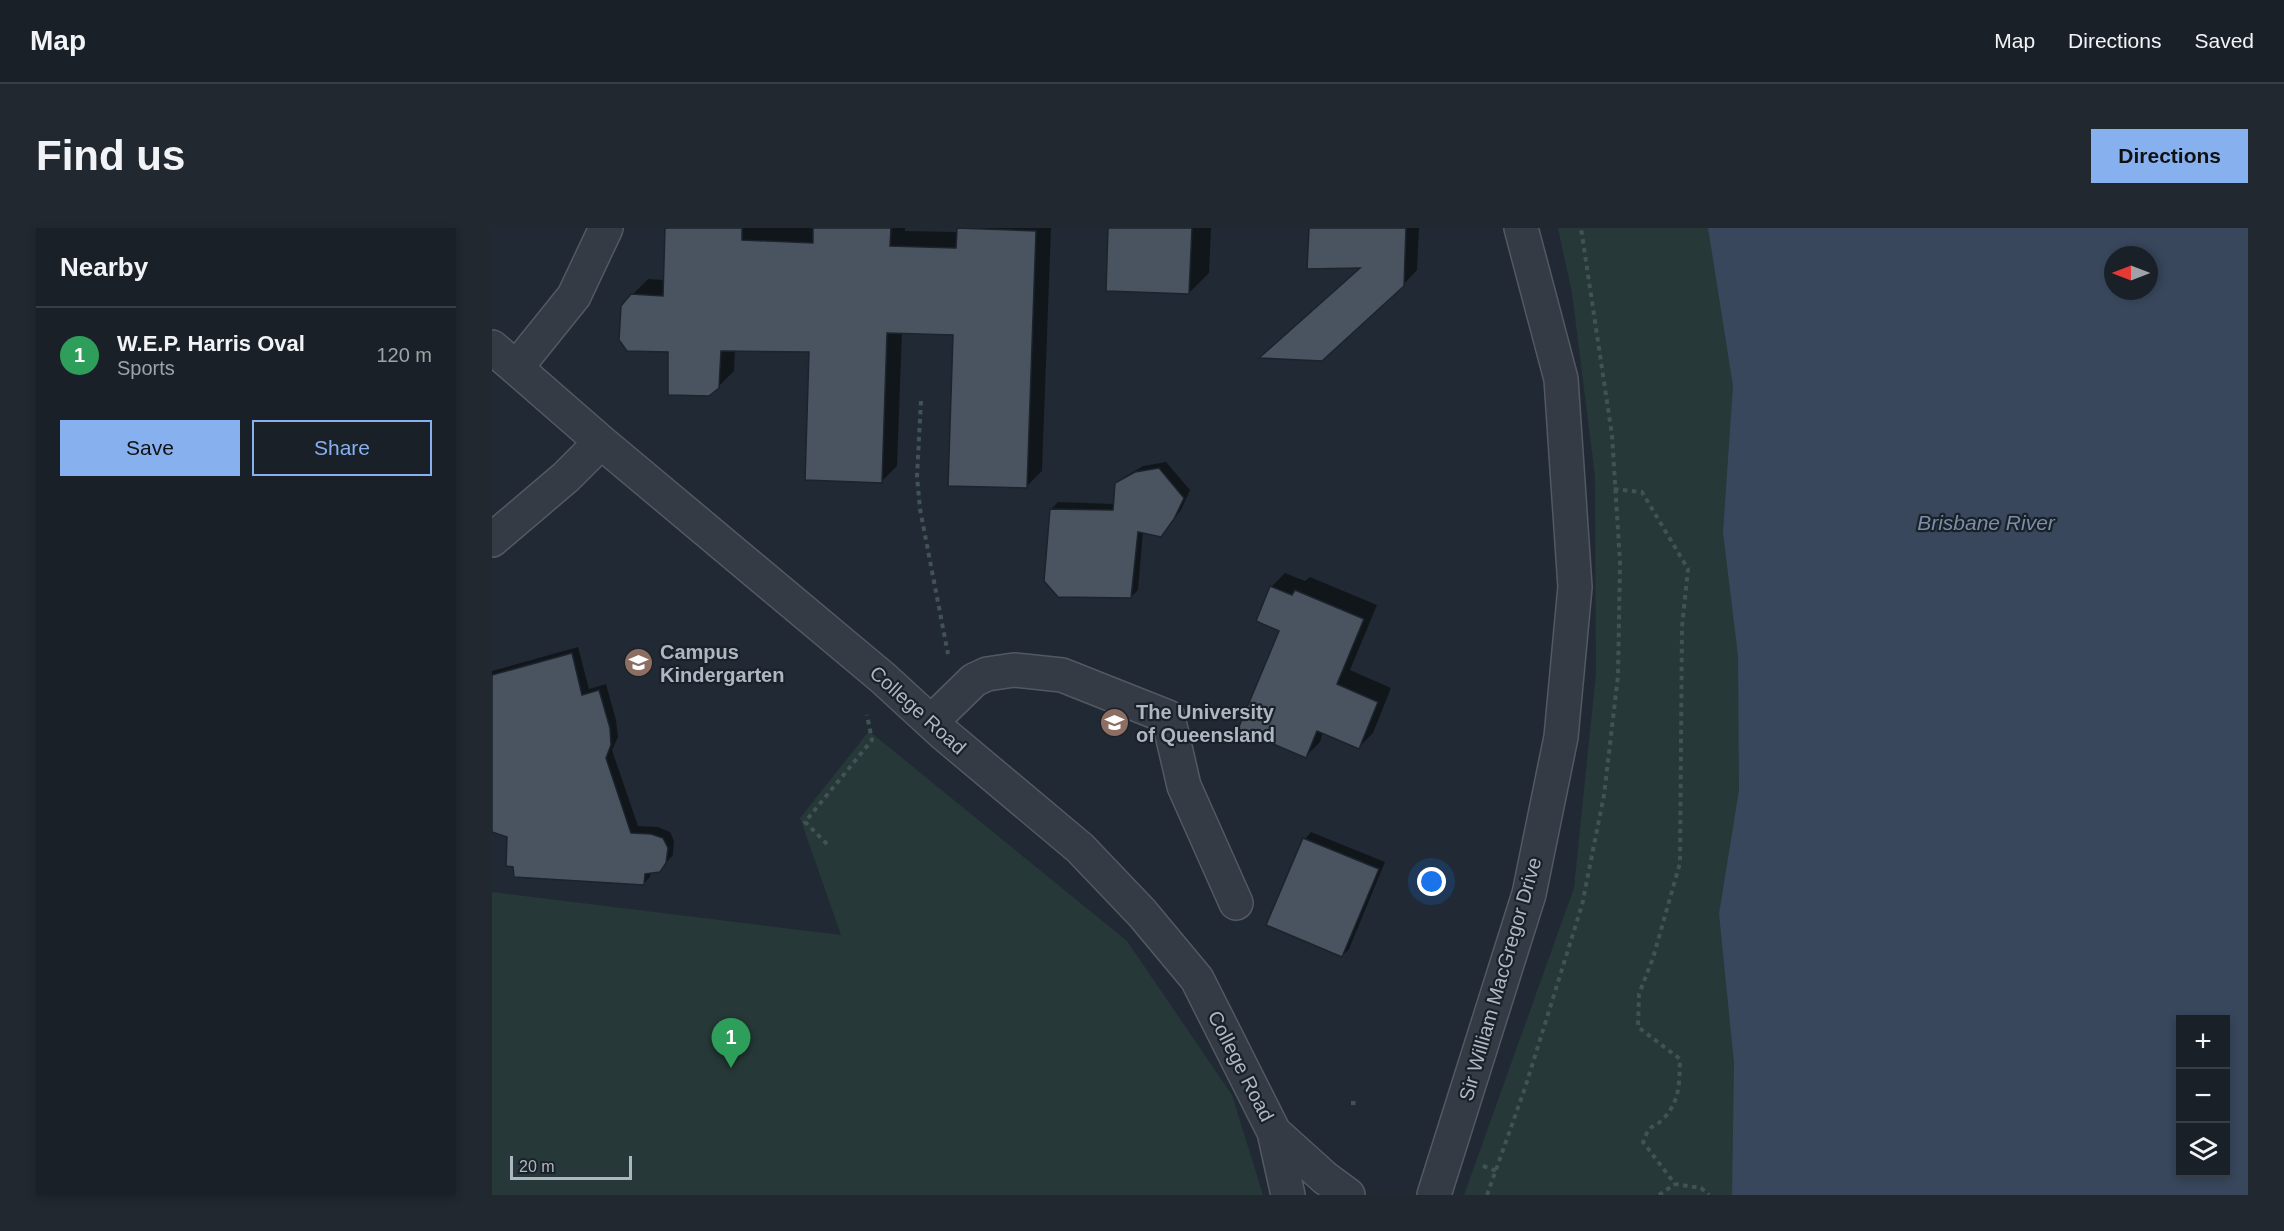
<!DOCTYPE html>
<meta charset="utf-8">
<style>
:root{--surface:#192027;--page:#22282f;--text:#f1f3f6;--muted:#9fa3a7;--line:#373e44;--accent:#87b1ee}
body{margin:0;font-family:Arial,sans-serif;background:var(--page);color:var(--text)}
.controls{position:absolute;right:18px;bottom:18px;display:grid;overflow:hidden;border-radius:0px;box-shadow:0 3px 9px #0003}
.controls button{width:54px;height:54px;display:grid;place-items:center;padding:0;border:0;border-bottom:2px solid var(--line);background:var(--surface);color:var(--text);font:30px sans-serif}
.compass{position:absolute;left:1612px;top:18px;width:54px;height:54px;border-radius:50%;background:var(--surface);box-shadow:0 3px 9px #0003;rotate:270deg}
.scale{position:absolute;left:18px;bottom:15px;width:122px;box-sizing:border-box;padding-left:6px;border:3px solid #aeb6c2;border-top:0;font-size:16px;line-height:21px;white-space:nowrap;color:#aeb6c2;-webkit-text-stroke:4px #1a2129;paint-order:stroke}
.you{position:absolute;left:940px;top:654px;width:21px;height:21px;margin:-15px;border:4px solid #fff;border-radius:50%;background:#1a73e8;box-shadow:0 0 0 9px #1a73e833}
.badge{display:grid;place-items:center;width:39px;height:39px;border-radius:50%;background:var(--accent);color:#fff;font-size:20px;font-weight:700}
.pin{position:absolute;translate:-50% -50px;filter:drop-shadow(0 2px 3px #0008)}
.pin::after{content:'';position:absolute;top:32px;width:21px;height:18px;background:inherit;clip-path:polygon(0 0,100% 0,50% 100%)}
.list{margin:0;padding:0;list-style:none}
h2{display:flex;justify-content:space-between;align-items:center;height:78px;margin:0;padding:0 24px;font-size:26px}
h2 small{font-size:20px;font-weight:400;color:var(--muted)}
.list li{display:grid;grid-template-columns:39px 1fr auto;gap:18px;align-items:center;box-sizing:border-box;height:96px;padding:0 24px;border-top:2px solid var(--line)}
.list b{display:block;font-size:22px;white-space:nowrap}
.list p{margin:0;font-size:20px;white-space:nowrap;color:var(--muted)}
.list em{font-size:20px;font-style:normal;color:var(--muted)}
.actions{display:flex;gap:12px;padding:18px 24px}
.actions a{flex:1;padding:14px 0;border:2px solid var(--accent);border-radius:0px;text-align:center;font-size:21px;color:var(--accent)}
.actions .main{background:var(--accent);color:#111}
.icon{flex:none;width:33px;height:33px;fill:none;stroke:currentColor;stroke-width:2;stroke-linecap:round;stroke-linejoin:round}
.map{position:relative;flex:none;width:1756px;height:967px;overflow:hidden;border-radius:0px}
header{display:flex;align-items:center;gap:36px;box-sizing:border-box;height:84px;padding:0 30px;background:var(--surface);border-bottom:2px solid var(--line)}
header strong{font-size:28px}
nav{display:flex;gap:33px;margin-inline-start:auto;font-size:21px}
.intro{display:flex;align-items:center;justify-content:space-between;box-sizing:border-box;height:144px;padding:0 36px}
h1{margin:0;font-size:42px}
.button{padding:15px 27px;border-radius:0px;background:var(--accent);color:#111;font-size:21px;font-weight:700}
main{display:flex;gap:36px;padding:0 36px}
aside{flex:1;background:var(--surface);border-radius:0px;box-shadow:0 3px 9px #0003}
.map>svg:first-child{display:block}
.green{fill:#263837}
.water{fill:#38475c;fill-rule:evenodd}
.shadow{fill:#0007}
.building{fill:#495460;stroke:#1c232c;stroke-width:1.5}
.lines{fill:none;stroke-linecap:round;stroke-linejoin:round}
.minor-casing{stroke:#525963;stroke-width:36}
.path{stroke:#425355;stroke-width:4;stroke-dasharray:4.5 4.5;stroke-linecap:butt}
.minor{stroke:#343b45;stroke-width:33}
.labels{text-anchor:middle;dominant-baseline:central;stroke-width:4.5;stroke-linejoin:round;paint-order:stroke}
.poi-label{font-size:20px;font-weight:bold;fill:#aeb6c2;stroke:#1a2129;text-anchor:start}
.street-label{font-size:20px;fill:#aeb6c2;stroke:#1a2129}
.water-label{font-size:21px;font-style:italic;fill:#798ea9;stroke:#1a2129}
</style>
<header>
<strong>Map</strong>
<nav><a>Map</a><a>Directions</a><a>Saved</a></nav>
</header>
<div class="intro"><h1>Find us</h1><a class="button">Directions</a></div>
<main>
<aside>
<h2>Nearby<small></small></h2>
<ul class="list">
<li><span class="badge" style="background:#2e9e5b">1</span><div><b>W.E.P. Harris Oval</b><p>Sports</p></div><em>120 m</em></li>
</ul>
<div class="actions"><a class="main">Save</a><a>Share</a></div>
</aside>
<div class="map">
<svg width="1756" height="967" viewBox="0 0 1756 967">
<rect width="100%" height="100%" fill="#212a34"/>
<path class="green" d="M1066 0H1257L1343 967H972L1082 660 1104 445 1103 248 1080 65Z
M377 503 635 713 740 867 771 967H0V664L349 707 308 590Z"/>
<path class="water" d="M1216 0H1756V967H1240L1242 835 1227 686 1247 562 1246 428 1231 304 1241 158ZM1621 27H1657V63H1621ZM1688 792H1734V944H1688Z"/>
<path class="shadow" d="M175 0H413V3L466 4 467 0H559L550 243 534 259 463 105 410 104 405 238 389 254 318 123 243 121 242 143 226 159 177 123 140 67 156 51 173 52Z
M618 0H719L717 45 697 65Z
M819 0H927L925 42 911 57 771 128 871 38Z
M674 234 698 262 689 282 669 308 651 304 646 362 639 369 559 281 566 274 623 276 625 256 632 249 651 238Z
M793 345 813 353 818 349 885 377 858 442 899 460 881 505 867 519 831 504 828 514 814 528 779 359Z
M86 419 97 461 114 456 124 492 126 509 120 522 146 598 166 599 178 604 182 613 181 627 167 643 159 644 158 649 152 655 0 603V443Z
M819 604 893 634 857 721 850 728 776 696 813 611Z"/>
<path class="building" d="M173 0H250V12L321 15V0H399L398 18 464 20 465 0 544 3 535 260 456 258 461 107 395 105 390 255 313 252 317 124 229 123 227 160 217 168 176 167V124L135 123 127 112 129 78 139 66 171 68Z
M616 0H700L697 66 614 63Z
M817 0H914L912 58 830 133 767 130 868 40 815 41Z
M667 240 692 270 682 291 669 309 646 304 639 370 566 369 552 353 558 281 621 282 623 255 643 244Z
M778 358 800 367 803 362 872 391 845 456 886 474 867 521 825 503 814 530 746 501 787 403 764 393Z
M80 425 90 467 107 462 118 500 119 517 114 530 139 605 159 606 171 610 176 620 174 635 168 644 153 646 152 657 22 649 21 639 14 638 15 609 0 604V447Z
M811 610 887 641 850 729 774 697Z"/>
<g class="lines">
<defs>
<path id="minor" d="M0 119 109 214 391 450 452 506 588 620 650 685 705 751 782 904 833 950 856 967
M24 140 82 68 114 0
M0 312 74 249 109 214
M439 494 482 452 495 446 522 442 570 447 676 489 692 558 744 675
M782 904 796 967
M942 967 1037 666 1069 509 1083 359 1069 151 1029 0"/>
</defs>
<use href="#minor" class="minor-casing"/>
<path class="path" d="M429 173 425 248 428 281 456 426
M1122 261 1150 264 1196 341 1190 399 1188 635 1161 730 1147 766 1146 799 1188 831C1187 854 1189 871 1172 890 1160 903 1159 893 1151 914L1183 956 1209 960 1217 967
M335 616 313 594 380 512 375 487
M859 875H866
M991 938 1005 943
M995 967 1033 860 1090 677 1112 567 1126 448 1128 334 1120 207 1089 0
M1167 967 1183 956"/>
<use href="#minor" class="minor"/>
</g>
<defs>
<symbol id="school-disc" viewBox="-11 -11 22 22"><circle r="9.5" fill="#8d6e63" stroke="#1a2129"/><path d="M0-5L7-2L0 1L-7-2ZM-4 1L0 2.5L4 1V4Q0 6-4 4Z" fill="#fff"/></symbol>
<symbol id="university-disc" viewBox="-11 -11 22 22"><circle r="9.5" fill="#8d6e63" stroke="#1a2129"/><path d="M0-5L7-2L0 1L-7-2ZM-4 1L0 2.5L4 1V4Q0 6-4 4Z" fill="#fff"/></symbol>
</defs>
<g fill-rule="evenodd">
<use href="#school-disc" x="130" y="418" width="33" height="33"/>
<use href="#university-disc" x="606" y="478" width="33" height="33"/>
</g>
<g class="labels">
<g class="poi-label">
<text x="168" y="424">Campus<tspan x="168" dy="23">Kindergarten</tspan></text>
<text x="644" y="484">The University<tspan x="644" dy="23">of Queensland</tspan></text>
</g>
<g class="street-label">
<text transform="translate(426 482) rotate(42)">College Road</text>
<text transform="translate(1008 751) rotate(-74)">Sir William MacGregor Drive</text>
<text transform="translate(749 838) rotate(63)">College Road</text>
</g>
<g class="water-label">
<text x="1494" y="294">Brisbane River</text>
</g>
</g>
</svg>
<div class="controls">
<button>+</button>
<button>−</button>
<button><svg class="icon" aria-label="layers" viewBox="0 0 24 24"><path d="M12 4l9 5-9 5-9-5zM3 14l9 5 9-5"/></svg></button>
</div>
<svg class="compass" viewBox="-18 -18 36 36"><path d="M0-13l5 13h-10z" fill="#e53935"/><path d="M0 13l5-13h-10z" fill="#9fa3a7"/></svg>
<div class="scale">20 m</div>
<div class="you"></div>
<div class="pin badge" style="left:239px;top:840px;background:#2e9e5b">1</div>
</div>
</main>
